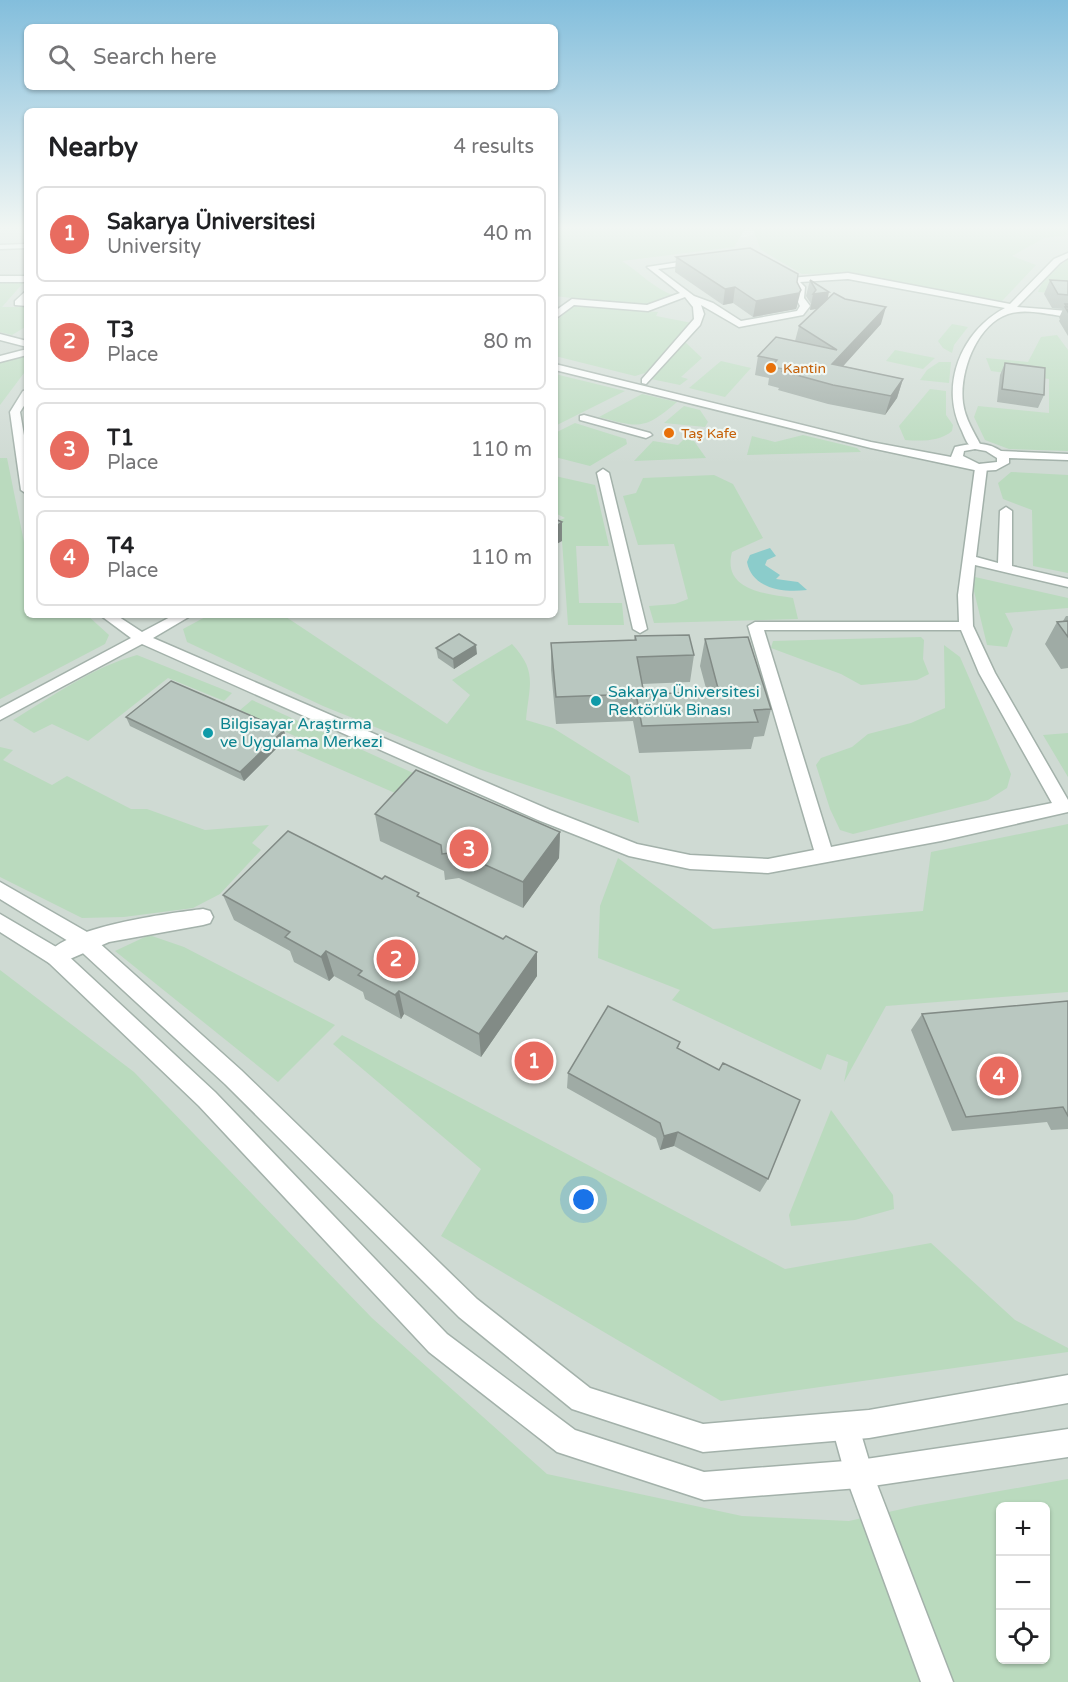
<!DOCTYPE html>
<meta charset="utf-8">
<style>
:root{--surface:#fff;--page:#f2f2f2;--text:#202124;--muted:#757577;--line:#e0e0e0;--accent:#e86c60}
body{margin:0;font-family:"Varela Round",sans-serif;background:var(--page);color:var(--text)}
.controls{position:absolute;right:18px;bottom:18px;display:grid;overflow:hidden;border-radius:9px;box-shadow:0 2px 4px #0004}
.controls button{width:54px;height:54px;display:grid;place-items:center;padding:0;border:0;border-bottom:2px solid var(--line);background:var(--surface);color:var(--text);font:30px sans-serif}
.you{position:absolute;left:584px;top:1200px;width:21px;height:21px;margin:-15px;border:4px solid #fff;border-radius:50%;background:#1a73e8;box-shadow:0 0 0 9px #1a73e833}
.badge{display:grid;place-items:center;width:39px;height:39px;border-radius:50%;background:var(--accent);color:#fff;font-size:20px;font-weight:700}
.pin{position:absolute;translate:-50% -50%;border:3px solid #fff;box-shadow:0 2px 6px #0006}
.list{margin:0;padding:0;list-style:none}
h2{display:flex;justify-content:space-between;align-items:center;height:78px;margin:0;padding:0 24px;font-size:26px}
h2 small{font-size:20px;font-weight:400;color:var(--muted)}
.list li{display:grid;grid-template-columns:39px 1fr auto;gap:18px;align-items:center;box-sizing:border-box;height:96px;margin:0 12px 12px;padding:0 12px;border:2px solid var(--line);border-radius:9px}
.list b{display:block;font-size:22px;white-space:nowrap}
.list p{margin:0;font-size:20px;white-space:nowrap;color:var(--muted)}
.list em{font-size:20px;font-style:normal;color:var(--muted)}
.icon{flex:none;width:33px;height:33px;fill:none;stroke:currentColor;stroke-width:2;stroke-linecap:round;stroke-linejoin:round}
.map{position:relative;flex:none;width:1068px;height:1682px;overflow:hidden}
.search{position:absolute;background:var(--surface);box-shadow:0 2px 4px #0004;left:24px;top:24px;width:534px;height:66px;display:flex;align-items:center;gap:15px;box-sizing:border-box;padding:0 21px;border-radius:9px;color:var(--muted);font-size:22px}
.panel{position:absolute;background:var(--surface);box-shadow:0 2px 4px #0004;left:24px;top:108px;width:534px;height:510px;border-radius:9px}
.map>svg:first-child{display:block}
.built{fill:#cfdad3;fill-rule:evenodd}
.green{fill:#badabe;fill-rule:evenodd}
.water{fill:#8bcccb}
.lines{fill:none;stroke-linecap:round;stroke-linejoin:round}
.pedestrian-casing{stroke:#a3b1aa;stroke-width:3}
.minor-casing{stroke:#a3b1aa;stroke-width:3}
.tertiary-casing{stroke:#a3b1aa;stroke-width:3}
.pedestrian{fill:#fff;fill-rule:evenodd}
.minor{fill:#fff;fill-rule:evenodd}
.tertiary{fill:#fff;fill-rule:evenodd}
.wall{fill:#9faba5}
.shaded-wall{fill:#828b86}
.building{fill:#b9c7c0;stroke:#828b86;stroke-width:1.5}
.food-dot{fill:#e8710a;stroke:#f0f7f3;stroke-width:2}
.culture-dot{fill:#0f9aa8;stroke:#f0f7f3;stroke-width:2}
.labels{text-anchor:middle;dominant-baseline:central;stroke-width:4.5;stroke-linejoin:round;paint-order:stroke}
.far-food-label{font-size:14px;fill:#c56008;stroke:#f0f7f3;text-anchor:start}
.culture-label{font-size:16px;fill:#0d838f;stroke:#f0f7f3;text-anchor:start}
</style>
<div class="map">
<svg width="1068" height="1682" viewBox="0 0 1068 1682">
<rect width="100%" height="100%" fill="#e0eae4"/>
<path class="built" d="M767 229H1068V1682H0V231H27V615H555V240L746 237ZM1000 1506H1046V1660H1000Z"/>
<path class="green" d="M555 229H745L734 247 622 261C642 274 653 288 675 296L644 307 555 296Z
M753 229H1068V235L1044 238 1012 256 1036 265 1002 301 846 273 802 274 761 250Z
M1068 260V294L1038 292C1044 276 1054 269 1068 260Z
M0 283H23L2 307H27V326L12 335 0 332Z
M573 306 658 312 656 316 692 323 645 373 635 376 555 356V322Z
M952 324 968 327 954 345 952 353 943 348 938 341Z
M1057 335 1068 350V451L1009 449 985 440 974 417 978 406 1049 413V379L991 371 986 358 1028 362 1041 337Z
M684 341 702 358 681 377 688 379 680 385 651 379Z
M895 350 935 358 923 369 886 361Z
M27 354V369L0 405V361Z
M721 361 751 368 725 397 689 388Z
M939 362H951L949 383 920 380 927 370Z
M555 374 625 391 555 426Z
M930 389 946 391V415L953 425 952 431C939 442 921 441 905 440L899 426Z
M642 394 677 402C644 430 640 428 599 417Z
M684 406 700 410 708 422 705 427 664 423Z
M575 423 626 439 627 444 590 466 555 457V433Z
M803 435 857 448 861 452 747 455 752 436 775 442Z
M684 439 694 441 706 458 634 461 653 441 678 445Z
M0 458H7L27 557V615H87L109 635 105 644 0 699Z
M1011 472 1068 475V573L1033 566 1032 510 1003 499 998 483Z
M714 475 733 484 763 538 732 552C722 590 765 594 793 598L798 619 654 623 649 606 675 604 688 599 674 544 638 545 623 496 636 493 643 478Z
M555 476 595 485 609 546H576L579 603H622L624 625H568L562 541 555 537 558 521 565 518 555 513Z
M975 577 1068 598V608L1005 613 1013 629 1007 647 987 645 973 587Z
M209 615H283L447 724 470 695 452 680 512 644C538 672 529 685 526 720L553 728 630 776 639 823 479 769 323 706 187 642 183 629Z
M921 637 924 640 923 659 929 674 917 680 861 685 841 674 771 648 773 641Z
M944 645 960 657 1011 774 1007 788 988 800 853 834 840 830 830 809 816 765 821 758 852 747 868 734 911 723 945 708Z
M137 655 232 693 224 701 168 678 88 741 52 724 34 733 13 720C53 696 93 667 137 655Z
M252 700 475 801 404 784 395 793 296 750 305 741 240 710Z
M1068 733V777L1043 735Z
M0 747 13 750 3 760 52 785 67 776 131 809H147L205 830 269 825 252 843 261 850 220 894 193 908 124 917 82 918 0 877Z
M1068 824V992L886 1006 844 1082 848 1062 827 1054 821 1070 672 1000 680 990 598 958 600 906 618 858 713 929 923 911 931 852Z
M149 935 184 947 335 1025 278 1082 115 951Z
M0 970 134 1072 372 1318 547 1474 742 1516 849 1521 915 1506 1068 1479V1682H0ZM1000 1506H1046V1660H1000Z
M342 1035 785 1269 931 1243 1015 1320 1068 1348V1352L721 1401 441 1236 481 1169 333 1044Z
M831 1110 893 1195 894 1209 855 1220 791 1226 789 1215Z"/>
<path class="water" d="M770 548 776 556 767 560 765 565 780 575 776 579 798 582 807 590C784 593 752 589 747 562L750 555Z"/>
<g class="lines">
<defs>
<path id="pedestrian" d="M584 415 650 433 652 435 646 438 580 420V416Z
M603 469 609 473 647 629 640 633 633 629 597 473Z"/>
<path id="minor" d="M1068 253V258L1060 263 1017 307 1068 311V317C1050 315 1026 308 1008 314 976 325 959 373 963 403 965 419 974 432 981 446L975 449C968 447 965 438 962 431 939 386 961 331 1005 308L848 279 800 282 805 287 804 298 810 306 803 315 739 327 701 305 704 314 700 325 646 384 642 383V379L694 319 693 307 685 297 648 311 574 305 555 319V311L572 299 647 305 680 293 647 267 699 259 702 263 658 269 694 296 713 303 741 321 797 311 800 306 796 298 797 288 790 278 848 273 1010 304 1054 259Z
M0 276H27V282H0Z
M27 290V306L15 305V301Z
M0 334 27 341V347L0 340Z
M27 349V355L0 362V356Z
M27 390V401L20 412 27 453V494L21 490 10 412 23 391Z
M981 464 987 468 976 557 998 563 1000 511 1006 507 1012 511V566L1068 579V587L975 565 972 595 973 626 995 673 1068 800V812L941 841 768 873 690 869 629 856 538 820 142 644 0 720V708L131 638 100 615H116L142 632 174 615H192L153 638 550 810 637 844 690 855 768 859 814 850 748 626 755 622H959L958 595 975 468ZM764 630H961L979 673 1052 803 831 847Z
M203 909 210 911 213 917 210 923 203 925 109 942 56 965 49 963 46 957C61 927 171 913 203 909Z
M846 1413 856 1417 873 1474 953 1682H921L845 1474 832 1427 836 1417Z"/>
<path id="tertiary" d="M27 244V248L0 249V245Z
M555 364 871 442 951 457 955 447C972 443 986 441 1001 451L1068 454V460L1009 458V463L996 470 979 471 871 448 555 370ZM975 449 986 451 997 458V462L979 464 963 456 964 451Z
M0 882 87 932 241 1070 477 1299 590 1388 703 1424 869 1410 1068 1375V1403L869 1438 703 1452 572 1409 459 1317 225 1084 73 944 0 899Z
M0 914 63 951 215 1092 447 1334 575 1430 704 1472 859 1460 1068 1429V1457L859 1488 704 1500 557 1452 429 1352 199 1106 49 963 0 932Z"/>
</defs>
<use href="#pedestrian" class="pedestrian-casing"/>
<use href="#minor" class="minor-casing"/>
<use href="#tertiary" class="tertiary-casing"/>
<use href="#pedestrian" class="pedestrian"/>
<use href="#minor" class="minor"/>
<use href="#tertiary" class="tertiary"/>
</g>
<path class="wall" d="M676 257 797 282V306L796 309 753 317 733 303 723 305 675 272Z
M810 280 827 299 881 324 843 366 903 379 897 398 885 415 828 404 778 390 779 388 768 385 769 378 755 375 758 356 795 341 799 326 817 309 810 310 811 304 806 296Z
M1050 280 1068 281V336L1059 321 1060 319 1059 318 1063 309 1052 308 1044 294Z
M1005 363 1044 395 1038 408 997 402 1000 375Z
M1066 616H1068V668L1061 669 1045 644 1057 622 1063 621Z
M635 636 694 655 690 682 642 684 644 694 707 692 700 666 705 639 771 709 764 736 754 737 751 749 639 753 633 721 556 724 551 670V643L634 640Z
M436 648 477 654 454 669 438 658Z
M126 717 284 730 286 739 244 781 130 726Z
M375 814 560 832 559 858 523 908 459 878 445 880 444 871 380 841Z
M223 895 420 898 503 939 537 952V976L481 1057 404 1014 401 1019 365 999 363 992 334 976 329 981 294 962 290 951 234 920Z
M1068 1001V1129L1051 1130 1047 1122 952 1131 911 1030 922 1014Z
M680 1042 678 1049 768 1179 760 1192 674 1146 660 1150 656 1138 567 1088 568 1073Z"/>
<path class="shaded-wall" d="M735 287 733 303 723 305 725 289Z
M801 290 797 306 796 309 753 317 756 301Z
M829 292 826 307 810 310 813 294Z
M886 307 881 324 828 383 832 364Z
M903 379 897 398 885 415 891 396Z
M562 522V541L555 545V527Z
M476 645 477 654 454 669 453 659Z
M284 730 286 739 244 781 240 772Z
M560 832 559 858 523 908V882Z
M326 951 334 976 329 981 321 957Z
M537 952V976L481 1057 479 1034Z
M399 991 404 1014 401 1019 395 995Z
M678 1132 674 1146 660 1150 664 1136Z"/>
<path class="building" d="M750 248 798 274 797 282 801 290 799 293 756 301 735 287 725 289 676 257Z
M810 280 829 292 813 294 816 290Z
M1050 280 1068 281V295L1058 294Z
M834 293 845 299 886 307 832 364 903 379 891 396 833 385 782 371 784 369 771 367 777 360 758 356 776 337 837 350 799 326Z
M1065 304H1068V312L1065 307H1067Z
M1005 363 1045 368 1044 395 1002 389Z
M555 519 562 522 555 527Z
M1068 621V637L1057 622Z
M459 634 476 645 453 659 436 648Z
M689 635 694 655 637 657 644 694 719 692 705 639 748 637 771 709 754 710 758 722 642 726 636 694 556 697 551 643 636 640 635 636Z
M171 681 284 730 240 772 126 717Z
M416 770 560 832 523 882 457 852 442 854 441 845 375 814Z
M288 831 382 879 385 876 419 893 417 896 503 939 506 936 537 952 479 1034 399 991 395 995 358 975 362 971 326 951 321 957 285 937 290 932 223 895Z
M1068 1001V1116L1063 1107 966 1117 922 1014Z
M608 1006 680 1042 677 1048 719 1070 723 1063 800 1100 768 1179 678 1132 664 1136 660 1123 568 1073Z"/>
<linearGradient id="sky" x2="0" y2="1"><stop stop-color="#83bedc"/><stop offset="0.49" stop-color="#f1f6f3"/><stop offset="1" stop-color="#f1f6f3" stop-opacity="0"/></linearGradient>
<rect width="1068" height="464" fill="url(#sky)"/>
<g class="food-dot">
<circle cx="771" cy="368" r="6"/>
<circle cx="669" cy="433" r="6"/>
</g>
<g class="culture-dot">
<circle cx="596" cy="701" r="6"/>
<circle cx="208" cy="733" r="6"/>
</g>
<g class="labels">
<g class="far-food-label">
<text x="783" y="368">Kantin</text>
<text x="681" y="433">Taş Kafe</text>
</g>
<g class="culture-label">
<text x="608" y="692">Sakarya Üniversitesi<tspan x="608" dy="18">Rektörlük Binası</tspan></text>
<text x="220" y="724">Bilgisayar Araştırma<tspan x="220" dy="18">ve Uygulama Merkezi</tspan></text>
</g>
</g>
</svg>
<div class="controls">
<button>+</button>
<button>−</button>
<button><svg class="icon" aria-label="locate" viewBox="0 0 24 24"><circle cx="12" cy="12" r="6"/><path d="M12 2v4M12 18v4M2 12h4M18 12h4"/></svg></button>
</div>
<div class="you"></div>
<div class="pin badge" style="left:534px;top:1061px">1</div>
<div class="pin badge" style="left:396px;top:959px">2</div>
<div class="pin badge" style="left:469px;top:849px">3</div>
<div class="pin badge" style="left:999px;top:1076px">4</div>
<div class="search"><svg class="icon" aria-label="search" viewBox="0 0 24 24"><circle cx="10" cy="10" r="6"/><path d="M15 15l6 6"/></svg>Search here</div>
<section class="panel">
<h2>Nearby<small>4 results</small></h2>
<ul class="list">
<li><span class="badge">1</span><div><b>Sakarya Üniversitesi</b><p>University</p></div><em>40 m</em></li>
<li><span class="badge">2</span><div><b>T3</b><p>Place</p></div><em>80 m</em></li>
<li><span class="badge">3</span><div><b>T1</b><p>Place</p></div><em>110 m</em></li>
<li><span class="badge">4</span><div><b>T4</b><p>Place</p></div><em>110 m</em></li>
</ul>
</section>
</div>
